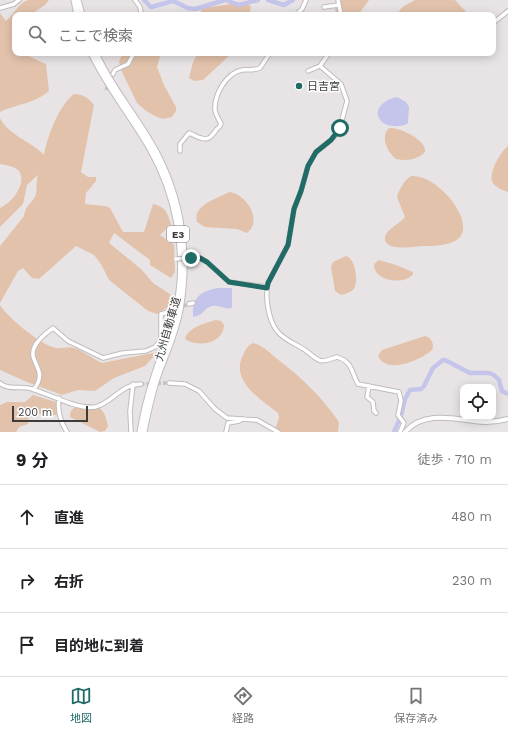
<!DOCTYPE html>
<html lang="ja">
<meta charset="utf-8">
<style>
:root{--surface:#fff;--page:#f2f2f2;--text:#202124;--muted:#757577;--line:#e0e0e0;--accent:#206b66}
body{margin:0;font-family:"Work Sans","Noto Sans JP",sans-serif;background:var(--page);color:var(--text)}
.controls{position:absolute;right:12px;bottom:12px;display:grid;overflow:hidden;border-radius:8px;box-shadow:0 2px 10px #0003}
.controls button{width:36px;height:36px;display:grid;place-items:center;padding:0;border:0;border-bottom:1px solid var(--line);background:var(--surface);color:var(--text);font:20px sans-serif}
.scale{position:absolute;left:12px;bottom:10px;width:76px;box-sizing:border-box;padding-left:4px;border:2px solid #3d3b3c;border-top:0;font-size:11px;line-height:14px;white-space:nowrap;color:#3d3b3c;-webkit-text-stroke:3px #fff;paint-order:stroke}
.stop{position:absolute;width:12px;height:12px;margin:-9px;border:3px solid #206b66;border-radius:50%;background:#fff}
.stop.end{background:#206b66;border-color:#fff;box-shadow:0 1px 4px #0008}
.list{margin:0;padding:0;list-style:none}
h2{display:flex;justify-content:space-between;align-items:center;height:52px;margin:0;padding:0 16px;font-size:17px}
h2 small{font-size:13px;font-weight:400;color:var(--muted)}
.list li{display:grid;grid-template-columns:26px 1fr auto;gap:12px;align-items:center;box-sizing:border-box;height:64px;padding:0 16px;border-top:1px solid var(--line)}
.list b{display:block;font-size:15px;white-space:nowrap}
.list em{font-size:13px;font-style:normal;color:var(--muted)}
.icon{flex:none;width:22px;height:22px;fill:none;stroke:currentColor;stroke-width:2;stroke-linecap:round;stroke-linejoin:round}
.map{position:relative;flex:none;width:508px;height:432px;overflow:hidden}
.search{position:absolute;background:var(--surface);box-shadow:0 2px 10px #0003;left:12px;right:12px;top:12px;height:44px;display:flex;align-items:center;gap:10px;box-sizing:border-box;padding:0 14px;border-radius:8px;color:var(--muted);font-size:15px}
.sheet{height:244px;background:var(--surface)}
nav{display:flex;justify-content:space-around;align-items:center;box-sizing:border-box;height:56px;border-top:1px solid var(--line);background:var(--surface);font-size:11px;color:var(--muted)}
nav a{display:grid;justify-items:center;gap:2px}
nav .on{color:var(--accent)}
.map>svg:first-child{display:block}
.green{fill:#e2c2ab}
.water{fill:#c5c4ea}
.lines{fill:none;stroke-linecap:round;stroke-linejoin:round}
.river{stroke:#c5c4ea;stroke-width:4.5}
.minor-tunnel{stroke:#c6c2c4;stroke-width:3.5;stroke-dasharray:3.5 2;stroke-linecap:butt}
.minor-casing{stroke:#c0bcbd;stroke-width:5.5}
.major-casing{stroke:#c0bcbd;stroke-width:6}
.highway-casing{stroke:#c0bcbd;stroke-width:7}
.minor{stroke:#fff;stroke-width:3.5}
.major{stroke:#fff;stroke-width:4}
.highway{stroke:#fff;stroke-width:5}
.minor-bridge-casing{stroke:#c0bcbd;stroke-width:5.5;stroke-linecap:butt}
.minor-bridge{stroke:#fff;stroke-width:3.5}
.route{stroke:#206b66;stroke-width:5}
.poi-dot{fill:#206b66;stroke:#fff;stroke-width:1.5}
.labels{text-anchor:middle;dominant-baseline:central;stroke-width:3;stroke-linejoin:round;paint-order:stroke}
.shield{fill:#fff;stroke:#777676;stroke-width:1}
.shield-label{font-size:10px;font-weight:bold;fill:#3d3b3c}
.poi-label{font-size:11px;fill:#3d3b3c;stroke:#fff;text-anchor:start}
.street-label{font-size:11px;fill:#3d3b3c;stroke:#fff}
</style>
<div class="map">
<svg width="508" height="432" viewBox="0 0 508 432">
<rect width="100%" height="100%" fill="#e8e4e6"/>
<path class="green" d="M28 0H49L45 5 30 15H15V53H22L46 64 49 91C34 104 16 104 0 112V13L6 21C16 13 16 5 28 0Z
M339 0H369L358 15H337L335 10Z
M415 0H455L469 15H398C399 7 408 4 415 0Z
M244 2 247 3 251 7 249 15H200L201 10 204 8Z
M123 53H161L157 67 164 85 176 107V111L172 117 163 119 157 117 146 111 137 103 121 70 119 61Z
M198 53H232L203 80 194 81 189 78 193 62Z
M74 94C83 94 89 98 94 105L81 172 88 177H96V181L86 193 85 204 105 206 110 208 123 232H144L153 204C166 207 167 212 171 224L160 235 174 245 175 272 171 278 150 265V260L114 233 109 243 141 269 153 283 170 294 174 303 157 314 148 311 109 280 101 264 94 255 76 246 39 279 32 278 23 268 18 271 0 303V246L24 216C25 205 34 202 36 194 37 187 36 181 38 175L27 185 23 204 0 227V208C11 204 29 182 18 170 13 166 6 165 0 164V118C7 134 32 142 44 155 47 137 59 105 74 94Z
M389 128C400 127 427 140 425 152 417 160 407 161 396 159 387 152 380 137 389 128Z
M508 146V192C502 190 494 187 492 181 489 172 501 151 508 146Z
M411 176C425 175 439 186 448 196 457 206 473 231 455 241 445 246 432 246 422 246 412 247 400 249 391 246 388 245 385 242 385 239 385 229 400 224 405 217L397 197C399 190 404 180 411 176Z
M229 192C245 193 264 220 247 233L237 229 205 227 197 222C192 205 217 199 229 192Z
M346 256C356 258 359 284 353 290 349 293 345 294 341 295L335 291 331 267 333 262Z
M379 260 396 265 413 272V274C404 286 373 281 374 264Z
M0 305C7 317 42 346 56 348 62 349 69 346 74 348 84 351 93 359 102 363L158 352 145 366 114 378 95 391 78 390 62 395 27 382 0 370Z
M216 320 221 321 224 325C223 344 198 348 185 339 188 327 206 323 216 320Z
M425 336C431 337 435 345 432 350 421 360 387 375 378 356L382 350Z
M253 343C262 345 269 352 276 358 301 377 321 396 339 422L338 432H274L279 418 278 413C260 399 230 381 243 355 245 350 248 345 253 343Z
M33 395 59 403 57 415 37 414 29 415 28 424 19 427 16 432H0V405L7 402H25Z
M88 404C102 406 105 412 108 426L105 431 100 432 70 417C70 406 79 406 88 404Z"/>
<path class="water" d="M397 97 406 102 409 107 408 123C402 128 386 127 381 121 371 109 386 99 397 97Z
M217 288H232V308C225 310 220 305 212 306 204 308 202 317 193 317 192 297 200 292 217 288Z"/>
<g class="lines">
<path class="river" d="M144 0 151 7 173 1 188 8 195 9 225 0 239 5 258 0
M268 0 284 5 293 0
M394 432 401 416 405 399 410 390 421 389 424 386 433 368 443 360H445L470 373H489L494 375 499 380 502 391 508 394"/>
<path class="minor-tunnel" d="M106 90 113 74
M168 312 189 304
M141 384 169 383"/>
<defs>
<path id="minor" d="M135 0 140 7 141 13 142 15
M338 0 341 15
M324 7 339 5
M0 8 14 4 19 0
M296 15 302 9 306 0
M493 23 508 11
M320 66 341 84 347 101 339 131 331 140 316 152 308 166 301 191 294 209 288 245 268 283C265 297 268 319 277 331 284 340 296 344 305 350 320 361 317 364 337 357 353 362 351 372 358 384L399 392 401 401 398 415 404 423 400 432
M308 71 320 66 329 53
M113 74 115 70 128 64 134 53
M180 151V144L189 133C193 134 196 137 201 138 210 141 212 135 217 129 219 128 220 126 221 124 219 119 216 116 215 110 214 95 226 73 242 70 248 69 252 71 260 68L270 53
M191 258H200L207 262 229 282 267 287
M189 304 193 303
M0 383C8 391 22 385 32 389 49 394 78 410 95 407 113 403 119 385 141 384
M169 383 185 384 199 391 215 409 227 418 257 420 278 432
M369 386 367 397 373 402 374 411 376 413
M34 389C49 370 28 363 34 348 37 340 46 333 53 328L68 341 103 358 123 353 146 351 155 347 161 340V314L168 312
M59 398C57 411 60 421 67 432
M131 432 130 411 133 384
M226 432 228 423 239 421 242 419"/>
<path id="major" d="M405 432C426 408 460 421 486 422 494 422 501 421 508 419"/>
<path id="highway" d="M74 0 77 15
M78 0 82 15
M91 53C107 87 131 116 150 149 176 195 187 251 177 304 172 329 162 352 154 376 148 394 143 413 140 432
M96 53C109 83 130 108 147 136 180 188 191 249 180 310 176 332 167 352 159 373 152 392 148 412 144 432"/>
</defs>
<use href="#minor" class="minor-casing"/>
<use href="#major" class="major-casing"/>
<use href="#highway" class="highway-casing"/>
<use href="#minor" class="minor"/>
<use href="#major" class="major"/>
<use href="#highway" class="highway"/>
<defs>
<path id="minor-bridge" d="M176 259 191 258"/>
</defs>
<use href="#minor-bridge" class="minor-bridge-casing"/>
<use href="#minor-bridge" class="minor-bridge"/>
</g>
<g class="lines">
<path class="route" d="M191 258H200L207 262 229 282 267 288 268 283 288 245 294 209 301 191 308 166 316 152 331 140 340 128"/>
</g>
<circle class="poi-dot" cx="299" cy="86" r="4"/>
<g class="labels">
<rect class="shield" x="167" y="226" width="22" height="16" rx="3"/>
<g class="shield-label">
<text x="178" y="234">E3</text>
</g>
<g class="poi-label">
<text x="307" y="86">日吉宮</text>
</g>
<g class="street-label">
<text transform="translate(168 329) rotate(-74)">九州自動車道</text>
</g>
</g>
</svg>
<div class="controls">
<button><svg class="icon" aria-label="locate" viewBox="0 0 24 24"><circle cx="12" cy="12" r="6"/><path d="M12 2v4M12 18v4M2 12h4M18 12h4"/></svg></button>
</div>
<div class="scale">200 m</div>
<div class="stop" style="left:340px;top:128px"></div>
<div class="stop end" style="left:191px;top:258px"></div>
<div class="search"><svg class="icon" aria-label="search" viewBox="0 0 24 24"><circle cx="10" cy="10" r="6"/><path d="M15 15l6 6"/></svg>ここで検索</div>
</div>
<section class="sheet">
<h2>9 分<small>徒歩 · 710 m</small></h2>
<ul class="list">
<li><svg class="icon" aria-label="ahead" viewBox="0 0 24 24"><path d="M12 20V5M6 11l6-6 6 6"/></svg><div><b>直進</b></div><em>480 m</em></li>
<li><svg class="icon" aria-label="right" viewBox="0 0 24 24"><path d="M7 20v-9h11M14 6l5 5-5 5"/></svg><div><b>右折</b></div><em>230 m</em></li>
<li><svg class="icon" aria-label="arrive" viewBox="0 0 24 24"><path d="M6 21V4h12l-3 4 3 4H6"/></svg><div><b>目的地に到着</b></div></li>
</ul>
</section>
<nav>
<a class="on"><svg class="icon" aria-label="map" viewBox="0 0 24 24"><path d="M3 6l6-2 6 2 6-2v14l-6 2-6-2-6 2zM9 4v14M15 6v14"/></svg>地図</a>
<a><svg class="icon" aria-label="directions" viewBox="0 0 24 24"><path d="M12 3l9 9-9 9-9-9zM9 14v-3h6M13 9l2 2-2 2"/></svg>経路</a>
<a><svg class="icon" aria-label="saved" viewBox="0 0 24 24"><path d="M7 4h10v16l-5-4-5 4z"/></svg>保存済み</a>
</nav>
